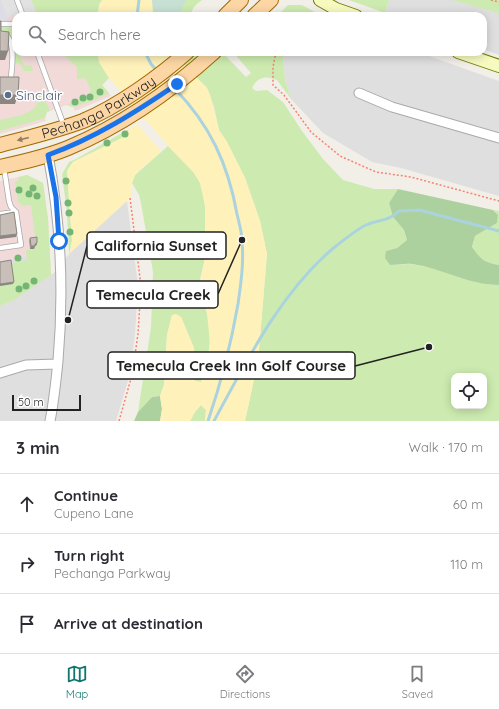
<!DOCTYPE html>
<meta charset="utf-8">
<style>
:root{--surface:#fff;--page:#f7f7f7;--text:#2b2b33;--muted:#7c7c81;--line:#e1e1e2;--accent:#0f766e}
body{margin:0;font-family:Quicksand,sans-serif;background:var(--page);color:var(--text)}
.controls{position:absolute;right:12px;bottom:12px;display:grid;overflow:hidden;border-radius:8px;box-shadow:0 2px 10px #0003}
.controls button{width:36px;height:36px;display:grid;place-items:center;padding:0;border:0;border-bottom:1px solid var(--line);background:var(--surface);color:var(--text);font:20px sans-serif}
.scale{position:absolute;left:12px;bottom:10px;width:69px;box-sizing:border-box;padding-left:4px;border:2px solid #222;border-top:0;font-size:11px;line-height:14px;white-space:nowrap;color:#222;-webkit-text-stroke:3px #fff;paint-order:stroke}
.stop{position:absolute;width:12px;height:12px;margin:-9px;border:3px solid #1a73e8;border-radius:50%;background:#fff}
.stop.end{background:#1a73e8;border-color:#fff;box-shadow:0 1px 4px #0008}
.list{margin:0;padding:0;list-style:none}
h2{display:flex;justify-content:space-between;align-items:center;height:52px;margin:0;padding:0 16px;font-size:17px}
h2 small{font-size:13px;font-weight:400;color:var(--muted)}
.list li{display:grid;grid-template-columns:26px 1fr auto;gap:12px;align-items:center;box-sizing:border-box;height:60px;padding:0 16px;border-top:1px solid var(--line)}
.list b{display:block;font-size:15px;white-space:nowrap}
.list p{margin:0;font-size:13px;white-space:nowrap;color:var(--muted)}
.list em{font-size:13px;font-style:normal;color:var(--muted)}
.icon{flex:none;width:22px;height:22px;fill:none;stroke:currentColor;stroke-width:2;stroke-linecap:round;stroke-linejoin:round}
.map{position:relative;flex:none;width:499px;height:421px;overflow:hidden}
.search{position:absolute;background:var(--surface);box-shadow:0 2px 10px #0003;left:12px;right:12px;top:12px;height:44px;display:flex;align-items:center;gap:10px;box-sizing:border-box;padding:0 14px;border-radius:12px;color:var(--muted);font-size:15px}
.sheet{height:232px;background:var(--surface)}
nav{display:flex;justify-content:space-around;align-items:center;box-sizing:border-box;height:56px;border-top:1px solid var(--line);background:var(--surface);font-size:11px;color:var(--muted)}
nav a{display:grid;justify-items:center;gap:2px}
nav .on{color:var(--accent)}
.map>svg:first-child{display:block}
.residential{fill:#e0dfdf}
.commercial{fill:#f2dad9}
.grass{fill:#cdebb0;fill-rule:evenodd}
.forest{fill:#add19e}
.wetland{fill:#c6e0d4}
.sand{fill:#fff1ba}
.parking{fill:#e2e2e2}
.plaza{fill:#dddde8}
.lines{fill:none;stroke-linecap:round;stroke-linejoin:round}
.stream{stroke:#aad3df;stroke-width:3}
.lane-casing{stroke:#a9a9a9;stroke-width:6}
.street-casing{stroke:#a9a9a9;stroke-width:11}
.secondary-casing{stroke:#707d05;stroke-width:14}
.primary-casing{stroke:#a06b00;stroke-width:16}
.path{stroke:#fa8072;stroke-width:1.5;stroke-dasharray:2 2;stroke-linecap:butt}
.lane{stroke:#fff;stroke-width:4.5}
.street{stroke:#fff;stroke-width:9}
.secondary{stroke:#f7fabf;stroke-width:12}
.primary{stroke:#fcd6a4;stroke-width:14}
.tree{fill:#74b475}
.wall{fill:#aba49e}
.shaded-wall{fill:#8b8681}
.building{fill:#c7bfb8;stroke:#8b8681}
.oneway{fill:#8f7c63}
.route{stroke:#1a73e8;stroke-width:5}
.service-dot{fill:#5c6f8a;stroke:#fff;stroke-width:1.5}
.labels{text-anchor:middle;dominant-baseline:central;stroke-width:3;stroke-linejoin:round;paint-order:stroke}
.service-label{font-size:14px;fill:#4e5e75;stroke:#fff;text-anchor:start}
.street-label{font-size:14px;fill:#222;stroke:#fff}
.leader{fill:none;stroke:#222;stroke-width:1.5}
.callout-dot{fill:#222;stroke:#fff;stroke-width:1.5}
.callout{fill:#fff;stroke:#222;stroke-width:1.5}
.callout-label{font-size:15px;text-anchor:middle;font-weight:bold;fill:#222}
</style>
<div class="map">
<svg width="499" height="421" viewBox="0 0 499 421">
<rect width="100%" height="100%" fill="#f2efe9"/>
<path class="residential" d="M389 0H499V55L483 49V16H393L385 13Z
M285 52H418L499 81V196L401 168 372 162 323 133 291 99 285 80 283 54Z
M127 201 138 285 135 334 130 374 116 421H0V306L14 300 55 272 70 253Z"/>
<path class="commercial" d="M0 0H42L48 16H16V52H87L109 78 102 85 111 96 75 111 73 107 67 105 64 106 47 112 45 118 46 121 0 134Z
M27 175 43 183 48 219 51 275 14 300 0 306V181Z"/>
<path class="grass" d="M31 0H102L99 5 98 16H38Z
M152 0H202C197 4 190 9 192 16H153Z
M349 0H389L385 13Z
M452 0H499V13L495 12Z
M288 5H302L322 16H277Z
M0 25 16 26V31H15L16 52H19L24 66 31 65 33 69 32 71H24L20 64 15 63C13 53 16 43 9 34L0 33Z
M63 52H98L99 62 109 78 102 85 109 93 92 101 73 107 67 105 90 93 91 90 85 78 77 79V67L65 56Z
M171 52H222L246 77 251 73 233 52H285L283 54 285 80 291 99 277 80C266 75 257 77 252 88L256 91 267 90 283 102 302 131 323 159 343 180 374 189H398L389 203 393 217 404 230 407 240 397 248 386 251 390 265 411 264 441 270 491 285H499V421H245L258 361 267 254 260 221 245 178 227 142 219 130 214 107 207 88ZM454 376H484V406H454Z
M39 94H42L50 111 47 112 45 118 0 131V120C16 116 40 115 39 94Z
M129 129 126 136 73 162 67 171 72 241 69 255 67 213 62 174 69 162 76 159Z
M168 146C178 155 195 170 200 183 208 202 206 241 204 262 203 270 199 278 200 286 200 295 205 304 207 313 212 338 210 357 201 382L195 381 193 370 194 348 181 317 172 315 167 335 164 385 160 396 152 397 138 412 151 327 153 272 141 203 139 195 132 183 135 175Z
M27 175 43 183 48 219 51 275 14 300 0 306V286L10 263 27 260 26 250 34 249 28 240 35 237 31 205 23 206 18 202 15 182H17L19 177Z
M493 210 499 211V265C484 262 481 260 472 248L475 236 497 223 498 215Z
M201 405 206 410 205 421H190L195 412Z"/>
<path class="forest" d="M398 189 493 210 498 215 497 223 475 236 472 247C481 260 484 262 499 265V285C469 285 442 268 412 264 405 263 397 265 390 265L385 258 386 251 397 248 407 240 404 230 393 217 389 203Z
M160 396 162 409 160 421H134L138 412 152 397Z"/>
<path class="wetland" d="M152 0H186L178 16H153Z"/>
<path class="sand" d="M102 0H152L153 16H98L99 5Z
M98 52H171L207 88 210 95 219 130 227 142 245 178 260 221 267 254 258 361 245 421H205L206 410 201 405 195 412 190 421H160L162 409 160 396 164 385 167 335 172 315 176 314 181 317 194 348 193 370 195 381 201 382 206 367 210 343 207 313 199 286 204 263 205 229V206L200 183 194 173 168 146 109 78 99 62Z
M137 124 161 151 135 175 132 183V195L130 198 70 253 72 241 67 171 73 162 126 136 129 129Z"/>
<path class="parking" d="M1 0H31L38 16H16V19L14 16 7 18Z"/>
<path class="plaza" d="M0 0H1L8 21H0Z
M27 257 28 260 0 265V261Z"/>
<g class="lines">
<path class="stream" d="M137 16 139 0
M145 52 151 64 158 72
M175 89C210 125 228 164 237 214 239 223 242 232 242 241 244 262 241 283 238 304 231 344 221 383 208 421
M214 421C247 360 282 290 336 246 344 240 357 229 366 225 379 219 388 222 399 211L419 210 499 231"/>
<defs>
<path id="lane" d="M17 0 23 16
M0 24H16
M0 36 8 37C15 48 12 65 11 78
M37 52 64 126
M0 214 16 212
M0 248 21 245 16 212 11 207 9 201 4 168"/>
<path id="street" d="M359 93 392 107 499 138
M48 155C61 223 64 291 58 361 56 381 54 401 50 421
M0 373 26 365 57 364"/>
<path id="secondary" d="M320 0 336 9 356 16
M458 52 499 66"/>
<g id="primary">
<path d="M225 16 241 0"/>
<path d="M254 16 271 0"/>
<path id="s1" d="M0 145C27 138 56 131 83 121 117 107 159 77 187 52"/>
<path d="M0 167C23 162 46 157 68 148 121 126 172 90 214 52"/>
</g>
</defs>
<use href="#lane" class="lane-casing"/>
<use href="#street" class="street-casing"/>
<use href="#secondary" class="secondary-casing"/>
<use href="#primary" class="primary-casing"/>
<path class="path" d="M491 0 499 2
M310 16 321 13
M276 52 273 67V85L284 95 311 132 340 156 376 172 411 177 499 201
M119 421 132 375 138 334 141 286 130 198"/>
<use href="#lane" class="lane"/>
<use href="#street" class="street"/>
<use href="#secondary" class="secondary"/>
<use href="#primary" class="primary"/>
</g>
<g class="tree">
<circle cx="100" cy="92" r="3.5"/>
<circle cx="90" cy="97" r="3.5"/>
<circle cx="83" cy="98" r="3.5"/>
<circle cx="75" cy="102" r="3.5"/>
<circle cx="125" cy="134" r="3.5"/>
<circle cx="107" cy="143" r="3.5"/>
<circle cx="66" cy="181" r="3.5"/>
<circle cx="33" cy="188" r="3.5"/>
<circle cx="19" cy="190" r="3.5"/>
<circle cx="29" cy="194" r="3.5"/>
<circle cx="37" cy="196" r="3.5"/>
<circle cx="68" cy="203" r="3.5"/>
<circle cx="69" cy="213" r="3.5"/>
<circle cx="70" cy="232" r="3.5"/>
<circle cx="18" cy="258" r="3.5"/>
<circle cx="34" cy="281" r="3.5"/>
<circle cx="26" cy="286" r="3.5"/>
<circle cx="19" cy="289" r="3.5"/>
</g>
<path class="wall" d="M30 238 37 243 36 246H35L34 249H30L29 241Z"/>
<path class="shaded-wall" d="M0 51H8L5 60H0Z
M0 95H18L15 104H0Z
M17 234 16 237 0 239V236Z
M37 243 36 246H35L34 249H30L31 246Z
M14 282 13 284 0 286V284Z"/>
<path class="building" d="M0 21H1V31L9 32 8 51H0Z
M0 77H19L18 95H0Z
M14 212 17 234 0 236V215Z
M37 237V243L35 244V246H31L30 238Z
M11 260 14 282 0 284V262Z"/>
<defs><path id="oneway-solid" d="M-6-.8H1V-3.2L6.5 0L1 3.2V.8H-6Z"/></defs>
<use class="oneway" href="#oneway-solid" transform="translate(23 139) rotate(166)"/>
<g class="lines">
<path class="route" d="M59 241 56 197 48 155C95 138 136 112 177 84"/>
</g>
<circle class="service-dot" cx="8" cy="95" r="4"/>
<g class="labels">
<g class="service-label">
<text x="16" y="95">Sinclair</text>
</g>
<g class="street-label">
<text stroke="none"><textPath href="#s1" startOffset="106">Pechanga Parkway</textPath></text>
</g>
</g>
<path class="leader" d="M68 320L87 246M242 240L218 294M429 347L355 366"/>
<g class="callout-dot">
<circle cx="68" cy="320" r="4"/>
<circle cx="242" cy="240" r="4"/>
<circle cx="429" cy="347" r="4"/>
</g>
<g class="callout">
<rect x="87" y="232" width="139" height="27" rx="4"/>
<rect x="87" y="281" width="131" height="27" rx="4"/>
<rect x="108" y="352" width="247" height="27" rx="4"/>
</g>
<g class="callout-label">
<text x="156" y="251">California Sunset</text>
<text x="153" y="300">Temecula Creek</text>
<text x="231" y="371">Temecula Creek Inn Golf Course</text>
</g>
</svg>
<div class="controls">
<button><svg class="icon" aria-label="locate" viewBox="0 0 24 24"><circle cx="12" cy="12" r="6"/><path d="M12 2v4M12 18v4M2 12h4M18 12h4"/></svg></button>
</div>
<div class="scale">50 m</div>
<div class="stop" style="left:59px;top:241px"></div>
<div class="stop end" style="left:177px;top:84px"></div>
<div class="search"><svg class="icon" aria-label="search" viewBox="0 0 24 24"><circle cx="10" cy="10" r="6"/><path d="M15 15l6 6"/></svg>Search here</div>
</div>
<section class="sheet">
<h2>3 min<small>Walk · 170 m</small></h2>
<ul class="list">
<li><svg class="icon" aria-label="ahead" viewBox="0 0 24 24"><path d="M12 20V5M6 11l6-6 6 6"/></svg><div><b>Continue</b><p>Cupeno Lane</p></div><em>60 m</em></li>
<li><svg class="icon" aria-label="right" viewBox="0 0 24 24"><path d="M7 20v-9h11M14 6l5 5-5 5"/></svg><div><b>Turn right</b><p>Pechanga Parkway</p></div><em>110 m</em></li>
<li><svg class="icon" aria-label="arrive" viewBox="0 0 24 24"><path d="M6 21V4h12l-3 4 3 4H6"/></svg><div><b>Arrive at destination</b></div></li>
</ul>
</section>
<nav>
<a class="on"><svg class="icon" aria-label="map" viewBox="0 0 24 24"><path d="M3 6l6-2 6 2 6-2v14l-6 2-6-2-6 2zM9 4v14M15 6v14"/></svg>Map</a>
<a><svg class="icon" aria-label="directions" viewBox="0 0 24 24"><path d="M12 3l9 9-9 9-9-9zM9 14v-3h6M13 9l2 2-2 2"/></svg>Directions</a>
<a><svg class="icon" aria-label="saved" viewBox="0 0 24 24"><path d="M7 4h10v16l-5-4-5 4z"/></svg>Saved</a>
</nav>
